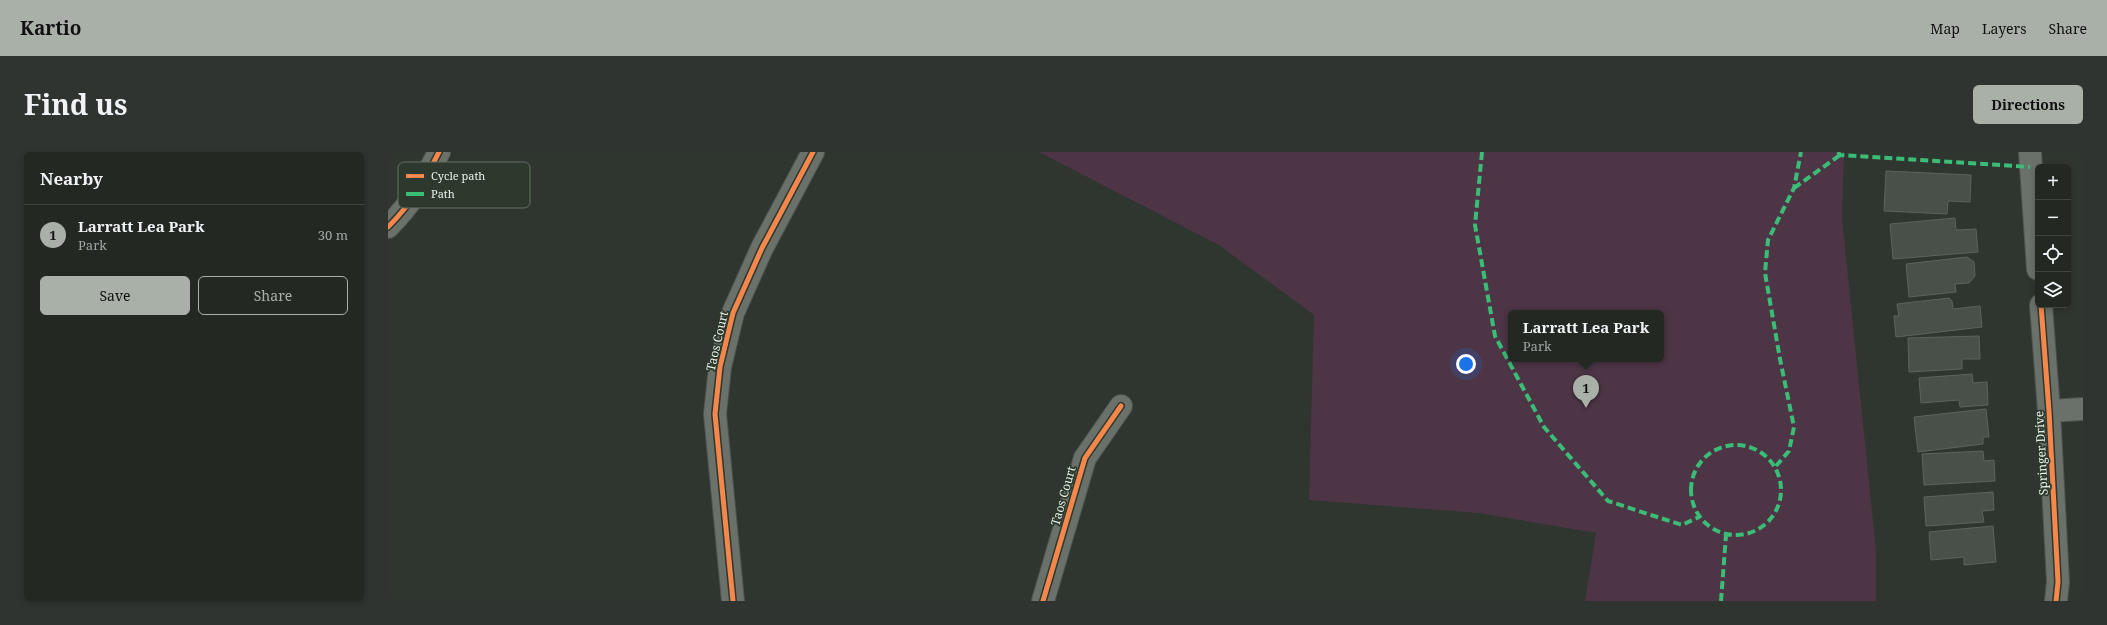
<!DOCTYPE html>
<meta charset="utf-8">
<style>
:root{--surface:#232823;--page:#2f3430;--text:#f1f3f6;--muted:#a3a6a6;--line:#404441;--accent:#a8b0a8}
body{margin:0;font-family:"Noto Serif",serif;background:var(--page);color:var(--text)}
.controls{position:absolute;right:12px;top:12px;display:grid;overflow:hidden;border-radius:6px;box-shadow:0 2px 6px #0003}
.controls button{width:36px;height:36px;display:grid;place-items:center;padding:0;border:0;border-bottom:1px solid var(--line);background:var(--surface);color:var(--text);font:20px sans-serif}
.you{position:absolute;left:1078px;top:212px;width:14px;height:14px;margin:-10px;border:3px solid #fff;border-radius:50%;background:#1a73e8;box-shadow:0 0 0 6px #1a73e833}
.badge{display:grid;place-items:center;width:26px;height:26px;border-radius:50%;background:var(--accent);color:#111;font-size:13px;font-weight:700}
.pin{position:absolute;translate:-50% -33px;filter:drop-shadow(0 1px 2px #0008)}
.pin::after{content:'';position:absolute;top:21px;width:14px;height:12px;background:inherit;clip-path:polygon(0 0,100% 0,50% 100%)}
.popup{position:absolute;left:1120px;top:158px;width:156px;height:52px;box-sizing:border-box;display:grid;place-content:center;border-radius:6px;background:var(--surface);filter:drop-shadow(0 1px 3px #0005);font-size:13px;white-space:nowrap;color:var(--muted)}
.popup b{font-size:15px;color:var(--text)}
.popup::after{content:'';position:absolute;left:50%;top:100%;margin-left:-8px;border:8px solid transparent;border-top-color:var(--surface)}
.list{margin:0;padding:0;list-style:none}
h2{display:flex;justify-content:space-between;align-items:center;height:52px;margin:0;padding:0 16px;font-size:17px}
h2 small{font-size:13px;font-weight:400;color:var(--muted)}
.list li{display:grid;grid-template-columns:26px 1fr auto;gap:12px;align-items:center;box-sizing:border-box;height:60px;padding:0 16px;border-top:1px solid var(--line)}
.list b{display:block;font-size:15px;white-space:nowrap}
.list p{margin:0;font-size:13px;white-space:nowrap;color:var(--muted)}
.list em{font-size:13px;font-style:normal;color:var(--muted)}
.actions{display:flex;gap:8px;padding:12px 16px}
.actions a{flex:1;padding:9px 0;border:1px solid var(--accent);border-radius:6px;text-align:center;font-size:14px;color:var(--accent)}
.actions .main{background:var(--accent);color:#111}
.icon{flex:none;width:22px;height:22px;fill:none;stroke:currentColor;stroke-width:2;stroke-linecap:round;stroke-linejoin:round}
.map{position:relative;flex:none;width:1695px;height:449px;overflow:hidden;border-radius:6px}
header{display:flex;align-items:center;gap:24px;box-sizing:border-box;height:56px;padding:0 20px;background:var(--accent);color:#111}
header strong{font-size:19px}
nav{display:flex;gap:22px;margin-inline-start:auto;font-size:14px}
.intro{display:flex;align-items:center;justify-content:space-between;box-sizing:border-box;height:96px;padding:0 24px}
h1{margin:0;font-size:28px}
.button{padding:10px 18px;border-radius:6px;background:var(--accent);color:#111;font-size:14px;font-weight:700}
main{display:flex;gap:24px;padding:0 24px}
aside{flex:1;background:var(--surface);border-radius:6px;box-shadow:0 2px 6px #0003}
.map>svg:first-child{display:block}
.green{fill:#4d3545;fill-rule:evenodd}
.building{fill:#494f49;stroke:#5d635d}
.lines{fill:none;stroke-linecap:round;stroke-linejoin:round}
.street-casing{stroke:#4e544e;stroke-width:24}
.street{stroke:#6a706a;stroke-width:22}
.quiet{stroke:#3abd76;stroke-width:4;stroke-dasharray:8 4;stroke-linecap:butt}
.cycleway-casing{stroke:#2c392c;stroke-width:8}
.cycleway{stroke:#f5874c;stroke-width:5}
.labels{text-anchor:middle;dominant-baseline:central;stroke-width:3.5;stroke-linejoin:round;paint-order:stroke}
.street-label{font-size:12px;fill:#e9f1e9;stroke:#2c392c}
.key{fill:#2c392c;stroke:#657065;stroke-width:1}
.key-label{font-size:11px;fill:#e9f1e9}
</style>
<header>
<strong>Kartio</strong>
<nav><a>Map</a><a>Layers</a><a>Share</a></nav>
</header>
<div class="intro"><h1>Find us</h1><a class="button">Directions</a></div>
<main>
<aside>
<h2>Nearby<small></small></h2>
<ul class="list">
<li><span class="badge">1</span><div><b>Larratt Lea Park</b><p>Park</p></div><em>30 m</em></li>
</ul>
<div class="actions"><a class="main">Save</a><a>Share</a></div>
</aside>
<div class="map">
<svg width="1695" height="449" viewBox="0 0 1695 449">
<rect width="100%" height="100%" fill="#2f362f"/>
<path class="green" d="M651 0H1456L1454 66 1488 399V449H1197L1208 381 1091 361 921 348 926 163 831 93ZM1123 161H1273V207H1123Z"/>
<path class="building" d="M1498 19 1583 23 1582 50 1560 49 1559 62 1496 59Z
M1567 66 1568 78 1588 77 1590 100 1505 107 1502 72Z
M1579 105 1586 110 1587 124 1581 131 1567 132 1568 140 1521 145 1518 112Z
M1561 146 1564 149 1565 157 1592 154 1594 175 1508 185 1506 164H1511L1509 152Z
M1591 184 1592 207H1574V217L1521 220 1520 186Z
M1584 222 1585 231 1599 230 1600 253 1572 255 1571 248 1533 251 1531 226Z
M1598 257 1601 285H1595V292L1530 300 1526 265Z
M1595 299 1596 309 1606 308 1607 329 1536 333 1534 302Z
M1605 340 1606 358 1594 359 1596 370 1538 374 1536 345Z
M1605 374 1608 410 1576 413V405L1543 408 1541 380Z"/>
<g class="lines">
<defs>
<path id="street" d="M1642 0 1650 117
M0 75C24 51 36 30 51 0
M1653 153 1661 259 1670 430 1668 449
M1661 259 1695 257
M345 449 327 262 332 215 345 161 374 96 425 0
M655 449 697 306 733 254"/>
</defs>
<use href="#street" class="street-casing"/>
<use href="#street" class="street"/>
<path class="quiet" d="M1094 0 1087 73 1107 184 1156 275 1220 349 1294 373 1311 365
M1450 0 1452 3 1642 15
M1406 36 1452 3
M1303 338a45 45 0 1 1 90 0a45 45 0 1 1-90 0Z
M1388 314 1401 299 1406 275 1392 207 1377 121 1380 88 1406 36 1413 0
M1333 449 1338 383"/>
<defs>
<path id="cycleway" d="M0 75C24 51 36 30 51 0
M1653 153 1661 259 1670 430 1668 449
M345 449 327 262 332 215 345 161 374 96 425 0
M655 449 697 306 733 254"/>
</defs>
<use href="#cycleway" class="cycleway-casing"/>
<use href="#cycleway" class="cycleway"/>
</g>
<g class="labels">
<g class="street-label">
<text transform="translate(329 189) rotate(-77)">Taos Court</text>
<text transform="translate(1653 301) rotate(-93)">Springer Drive</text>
<text transform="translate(675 344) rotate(-74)">Taos Court</text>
</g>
</g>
<rect x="10" y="10" width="132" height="46" rx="6" class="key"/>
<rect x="18" y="22" width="18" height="4" fill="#f5874c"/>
<rect x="18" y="40" width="18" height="4" fill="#3abd76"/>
<g class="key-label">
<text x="43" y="28">Cycle path</text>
<text x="43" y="46">Path</text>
</g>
</svg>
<div class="controls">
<button>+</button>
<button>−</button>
<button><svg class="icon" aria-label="locate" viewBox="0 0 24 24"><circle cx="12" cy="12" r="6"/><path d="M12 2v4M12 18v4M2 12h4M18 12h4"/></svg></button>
<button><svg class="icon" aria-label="layers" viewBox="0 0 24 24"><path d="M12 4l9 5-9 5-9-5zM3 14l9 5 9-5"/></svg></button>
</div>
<div class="you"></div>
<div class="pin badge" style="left:1198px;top:256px">1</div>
<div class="popup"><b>Larratt Lea Park</b>Park</div>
</div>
</main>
